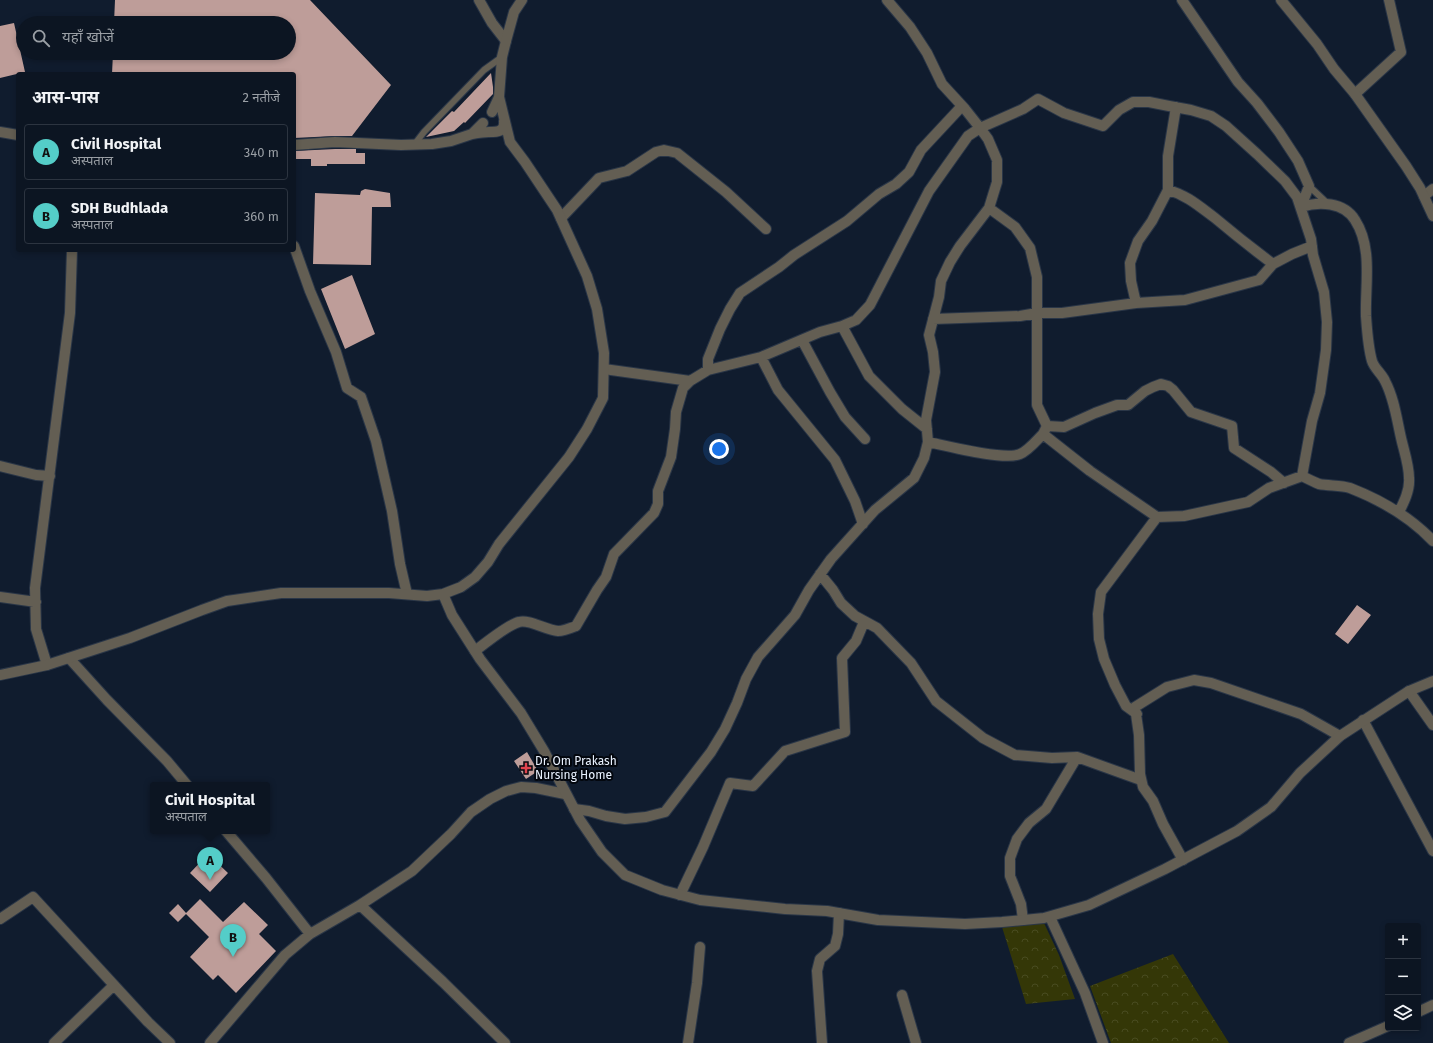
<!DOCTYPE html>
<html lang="hi">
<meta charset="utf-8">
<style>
:root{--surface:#0c1522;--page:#151e2a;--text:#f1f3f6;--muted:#9a9fa5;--line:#2c3440;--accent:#54cdc8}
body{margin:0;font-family:"Fira Sans","Noto Sans Devanagari",sans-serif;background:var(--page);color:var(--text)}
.controls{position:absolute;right:12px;bottom:12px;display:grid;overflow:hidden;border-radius:4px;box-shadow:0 2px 6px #0003}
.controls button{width:36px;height:36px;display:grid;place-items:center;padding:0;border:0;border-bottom:1px solid var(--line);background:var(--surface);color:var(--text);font:20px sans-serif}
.you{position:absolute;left:719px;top:449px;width:14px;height:14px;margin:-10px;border:3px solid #fff;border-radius:50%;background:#1a73e8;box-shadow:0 0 0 6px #1a73e833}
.badge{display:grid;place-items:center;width:26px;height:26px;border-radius:50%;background:var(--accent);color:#111;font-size:13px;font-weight:700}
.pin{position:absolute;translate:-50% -33px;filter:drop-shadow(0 1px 2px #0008)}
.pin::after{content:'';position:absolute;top:21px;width:14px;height:12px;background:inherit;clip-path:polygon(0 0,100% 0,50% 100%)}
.popup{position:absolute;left:150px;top:782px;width:120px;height:52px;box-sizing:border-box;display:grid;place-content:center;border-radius:4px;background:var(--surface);filter:drop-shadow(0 1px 3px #0005);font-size:13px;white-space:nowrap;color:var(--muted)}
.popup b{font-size:15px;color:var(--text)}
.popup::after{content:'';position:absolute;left:50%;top:100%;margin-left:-8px;border:8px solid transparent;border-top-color:var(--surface)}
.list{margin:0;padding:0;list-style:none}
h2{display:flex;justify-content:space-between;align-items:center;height:52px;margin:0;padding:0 16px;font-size:17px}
h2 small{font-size:13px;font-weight:400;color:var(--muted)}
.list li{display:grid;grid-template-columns:26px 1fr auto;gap:12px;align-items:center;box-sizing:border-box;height:56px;margin:0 8px 8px;padding:0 8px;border:1px solid var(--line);border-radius:4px}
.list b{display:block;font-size:15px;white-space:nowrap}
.list p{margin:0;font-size:13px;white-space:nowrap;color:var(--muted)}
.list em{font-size:13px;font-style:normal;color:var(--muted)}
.icon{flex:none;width:22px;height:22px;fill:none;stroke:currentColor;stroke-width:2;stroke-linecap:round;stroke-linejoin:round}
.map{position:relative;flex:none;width:1433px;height:1043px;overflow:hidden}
.search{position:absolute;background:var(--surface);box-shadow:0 2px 6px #0003;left:16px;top:16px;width:280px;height:44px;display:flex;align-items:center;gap:10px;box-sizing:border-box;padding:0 14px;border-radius:22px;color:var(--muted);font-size:15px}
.panel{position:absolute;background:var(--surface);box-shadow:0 2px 6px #0003;left:16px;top:72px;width:280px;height:180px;border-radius:4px}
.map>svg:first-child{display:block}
.park{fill:url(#park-crowns)}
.building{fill:#be9d99}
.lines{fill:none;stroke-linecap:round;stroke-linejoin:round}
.service-casing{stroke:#2a3647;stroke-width:8}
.minor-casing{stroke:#2a3647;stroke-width:12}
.tertiary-casing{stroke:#2a3647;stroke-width:12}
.service{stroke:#635e53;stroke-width:6}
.minor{stroke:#635e53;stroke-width:10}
.tertiary{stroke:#635e53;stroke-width:10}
.health-dot{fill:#e0444e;stroke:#03070e;stroke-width:1.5}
.labels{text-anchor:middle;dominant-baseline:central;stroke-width:4;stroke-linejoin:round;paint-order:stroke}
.poi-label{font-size:12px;fill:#e9f2ff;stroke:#03070e;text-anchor:start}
</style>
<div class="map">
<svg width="1433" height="1043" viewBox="0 0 1433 1043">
<defs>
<pattern id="park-crowns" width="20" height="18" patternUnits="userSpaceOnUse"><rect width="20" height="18" fill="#343707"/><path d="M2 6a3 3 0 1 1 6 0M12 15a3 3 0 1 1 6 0" fill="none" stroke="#484b20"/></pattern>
</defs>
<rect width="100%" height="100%" fill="#101c2e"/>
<path class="park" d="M1044 923 1059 955 1075 999 1026 1004 1002 927Z
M1173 954 1229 1043H1111L1090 986Z"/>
<path class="building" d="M115 0H310L391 85 352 136H335L294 138V74H112L113 53H289V23H114Z
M14 23 25 72 0 78V26Z
M491 73 493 87V94L465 123 464 122 454 131 426 137 452 111 454 112Z
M335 149H356V153H365V164H327V166H311V159H294V151Z
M365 189 390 193 391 207H372L371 265 313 264 315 193 360 195 361 191Z
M352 275 375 334 345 349 321 289Z
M1357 605 1371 615 1348 644 1335 634Z
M527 752 538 771 526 779 514 761Z
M208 854 228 873 210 892 190 873Z
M200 899 223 922 244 902 268 925 259 934 276 951 236 993 218 975 213 980 190 957 209 937 186 914 178 922 169 913 178 904 186 913Z"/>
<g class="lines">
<defs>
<path id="service" d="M414 145 424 132 484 70 502 57
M1309 186 1328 204"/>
<path id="minor" d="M479 0 492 23 506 41
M1182 0 1238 82 1257 103 1279 132 1298 161 1309 186 1301 207
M1355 94 1401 52 1389 0
M1168 190C1187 195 1200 207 1215 218 1234 234 1253 249 1273 264
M1424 196 1433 189
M1301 207C1319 201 1344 202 1355 220 1373 248 1365 284 1366 316 1367 330 1368 347 1372 361 1374 368 1382 374 1385 381 1395 400 1397 422 1402 442 1405 454 1409 466 1409 478 1410 490 1404 502 1399 512
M989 208 1015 227 1030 248 1037 277V405L1047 426
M561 218 599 178 627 171 656 152 664 150 677 153 726 192 766 229
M294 246 310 291 336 352 347 388 361 397 376 441 392 511 400 564 407 594
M1136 303 1185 300 1259 280 1273 264 1292 254 1312 246
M933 319 1020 316 1037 313H1062L1136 303 1131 281 1130 263 1138 241 1152 221 1168 190V156L1176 107
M842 326 869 376 902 409 927 429
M802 340 830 392 845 417 865 439
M761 357 778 390 835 460 855 501 863 524
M604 369 690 381
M708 370V359L720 329 730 309 740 293 779 267 794 255 847 221 879 194 896 184 909 172 921 150 962 106
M1043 434 1047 426 1064 427 1095 413 1117 405H1128L1145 391 1153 387 1161 384 1168 386 1173 390 1191 412 1232 426 1234 448 1271 472 1284 483
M928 442C947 446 1005 461 1020 454 1028 451 1036 441 1043 434L1090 471 1157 517
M0 466 36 475 50 476
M820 574 833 590 841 603 855 616 877 628 911 663 936 701 983 738 1015 755 1052 758 1077 757 1141 780
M0 597 36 602
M475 651C484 644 509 624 519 622 529 619 546 630 558 631 564 631 571 628 576 626L597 590 606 577 614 554 654 513 658 504V491L671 457 675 429 676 412 683 388 690 381 708 370 761 357 820 332 842 326 856 320 870 305 929 191 968 136 980 128 965 109 942 84 927 53 910 27 887 0
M69 658 107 700 167 761 187 785
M47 665 36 629 35 588 70 313 72 250
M1409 691 1433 725
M1137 714 1126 706 1115 685 1104 659 1099 639 1098 614 1101 592 1157 517 1184 516 1248 502 1269 488 1302 476C1308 479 1314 482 1319 484 1329 486 1341 485 1350 488 1381 500 1411 518 1433 541
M1363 720 1433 851
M574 809 589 811 606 816 625 819 646 817 665 812 711 752 725 729 737 703 746 679 758 657 795 615 809 590 831 559 875 510 914 478 924 458 928 442 926 420 935 372 933 352 929 335 939 297 941 281 950 262 960 246 989 208 997 182V160L988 139 980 128 1023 109 1038 99 1064 113 1103 126 1119 110 1133 102H1149L1169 106 1191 110 1211 116 1226 126 1257 154 1285 181 1297 197 1311 239 1313 255 1324 292 1327 322 1326 350 1320 393 1312 421 1302 476
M226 831 266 878 310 934
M1183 860 1163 824 1153 801 1143 787 1140 774 1139 735 1135 707 1167 687 1194 680 1211 683 1301 714 1340 736
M680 895 703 847 730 783 753 786 785 751 845 732 842 658 856 641 864 622
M1050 917 1085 993 1103 1043
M0 919 33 897 148 1022 170 1043
M1023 920 1021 904 1010 876V858L1017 839 1029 823 1046 809 1077 757
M902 995 916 1043
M1418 1012 1433 1005
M54 1043 114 985
M210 1043 285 955 310 934 360 905
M505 1043 443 982 360 905 412 871 451 834 471 812 490 799 506 791 521 787 536 788 565 794
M688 1043 697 983 700 947
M822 1043 817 971 820 959 835 946 838 934 839 913
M1349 1043 1388 1026"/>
<path id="tertiary" d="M1281 0 1317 44 1334 69 1355 94 1406 166 1420 188 1433 216
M492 112 499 97 502 57 506 41 514 12 522 0
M0 132 18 135
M472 134C478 133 484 132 489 132 497 132 505 132 504 121
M294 145 335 142 401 145 432 144 451 141 472 134 483 123
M443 594 452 615 480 659 521 713 544 751 580 820 602 852 625 875 662 890 700 900 785 909 827 911 878 920 965 924 1002 922 1044 918 1089 905 1165 869 1237 831 1271 807 1300 773 1340 736 1409 691 1433 681
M0 675 47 665 130 638 202 610 227 601 281 593H389L427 596 443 594 461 587 475 577 488 562 499 544 569 457 587 429 603 398 604 353 597 309 587 276 557 210 525 162 510 142 499 97"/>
</defs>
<use href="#service" class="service-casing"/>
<use href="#minor" class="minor-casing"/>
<use href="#tertiary" class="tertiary-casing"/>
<use href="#service" class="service"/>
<use href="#minor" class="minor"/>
<use href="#tertiary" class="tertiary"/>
</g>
<path class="health-dot" d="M524 762h4v4h4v4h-4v4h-4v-4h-4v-4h4z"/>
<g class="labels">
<g class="poi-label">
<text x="535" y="761">Dr. Om Prakash<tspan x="535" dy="14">Nursing Home</tspan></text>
</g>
</g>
</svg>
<div class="controls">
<button>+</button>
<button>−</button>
<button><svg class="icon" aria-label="layers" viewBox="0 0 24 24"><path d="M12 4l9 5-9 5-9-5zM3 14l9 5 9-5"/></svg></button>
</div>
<div class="you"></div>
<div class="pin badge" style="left:210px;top:880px">A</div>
<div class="popup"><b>Civil Hospital</b>अस्पताल</div>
<div class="pin badge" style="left:233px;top:957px">B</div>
<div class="search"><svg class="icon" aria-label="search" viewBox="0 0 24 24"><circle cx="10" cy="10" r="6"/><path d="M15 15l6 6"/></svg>यहाँ खोजें</div>
<section class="panel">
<h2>आस-पास<small>2 नतीजे</small></h2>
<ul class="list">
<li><span class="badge">A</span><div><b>Civil Hospital</b><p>अस्पताल</p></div><em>340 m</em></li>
<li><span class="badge">B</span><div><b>SDH Budhlada</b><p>अस्पताल</p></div><em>360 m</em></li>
</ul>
</section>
</div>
